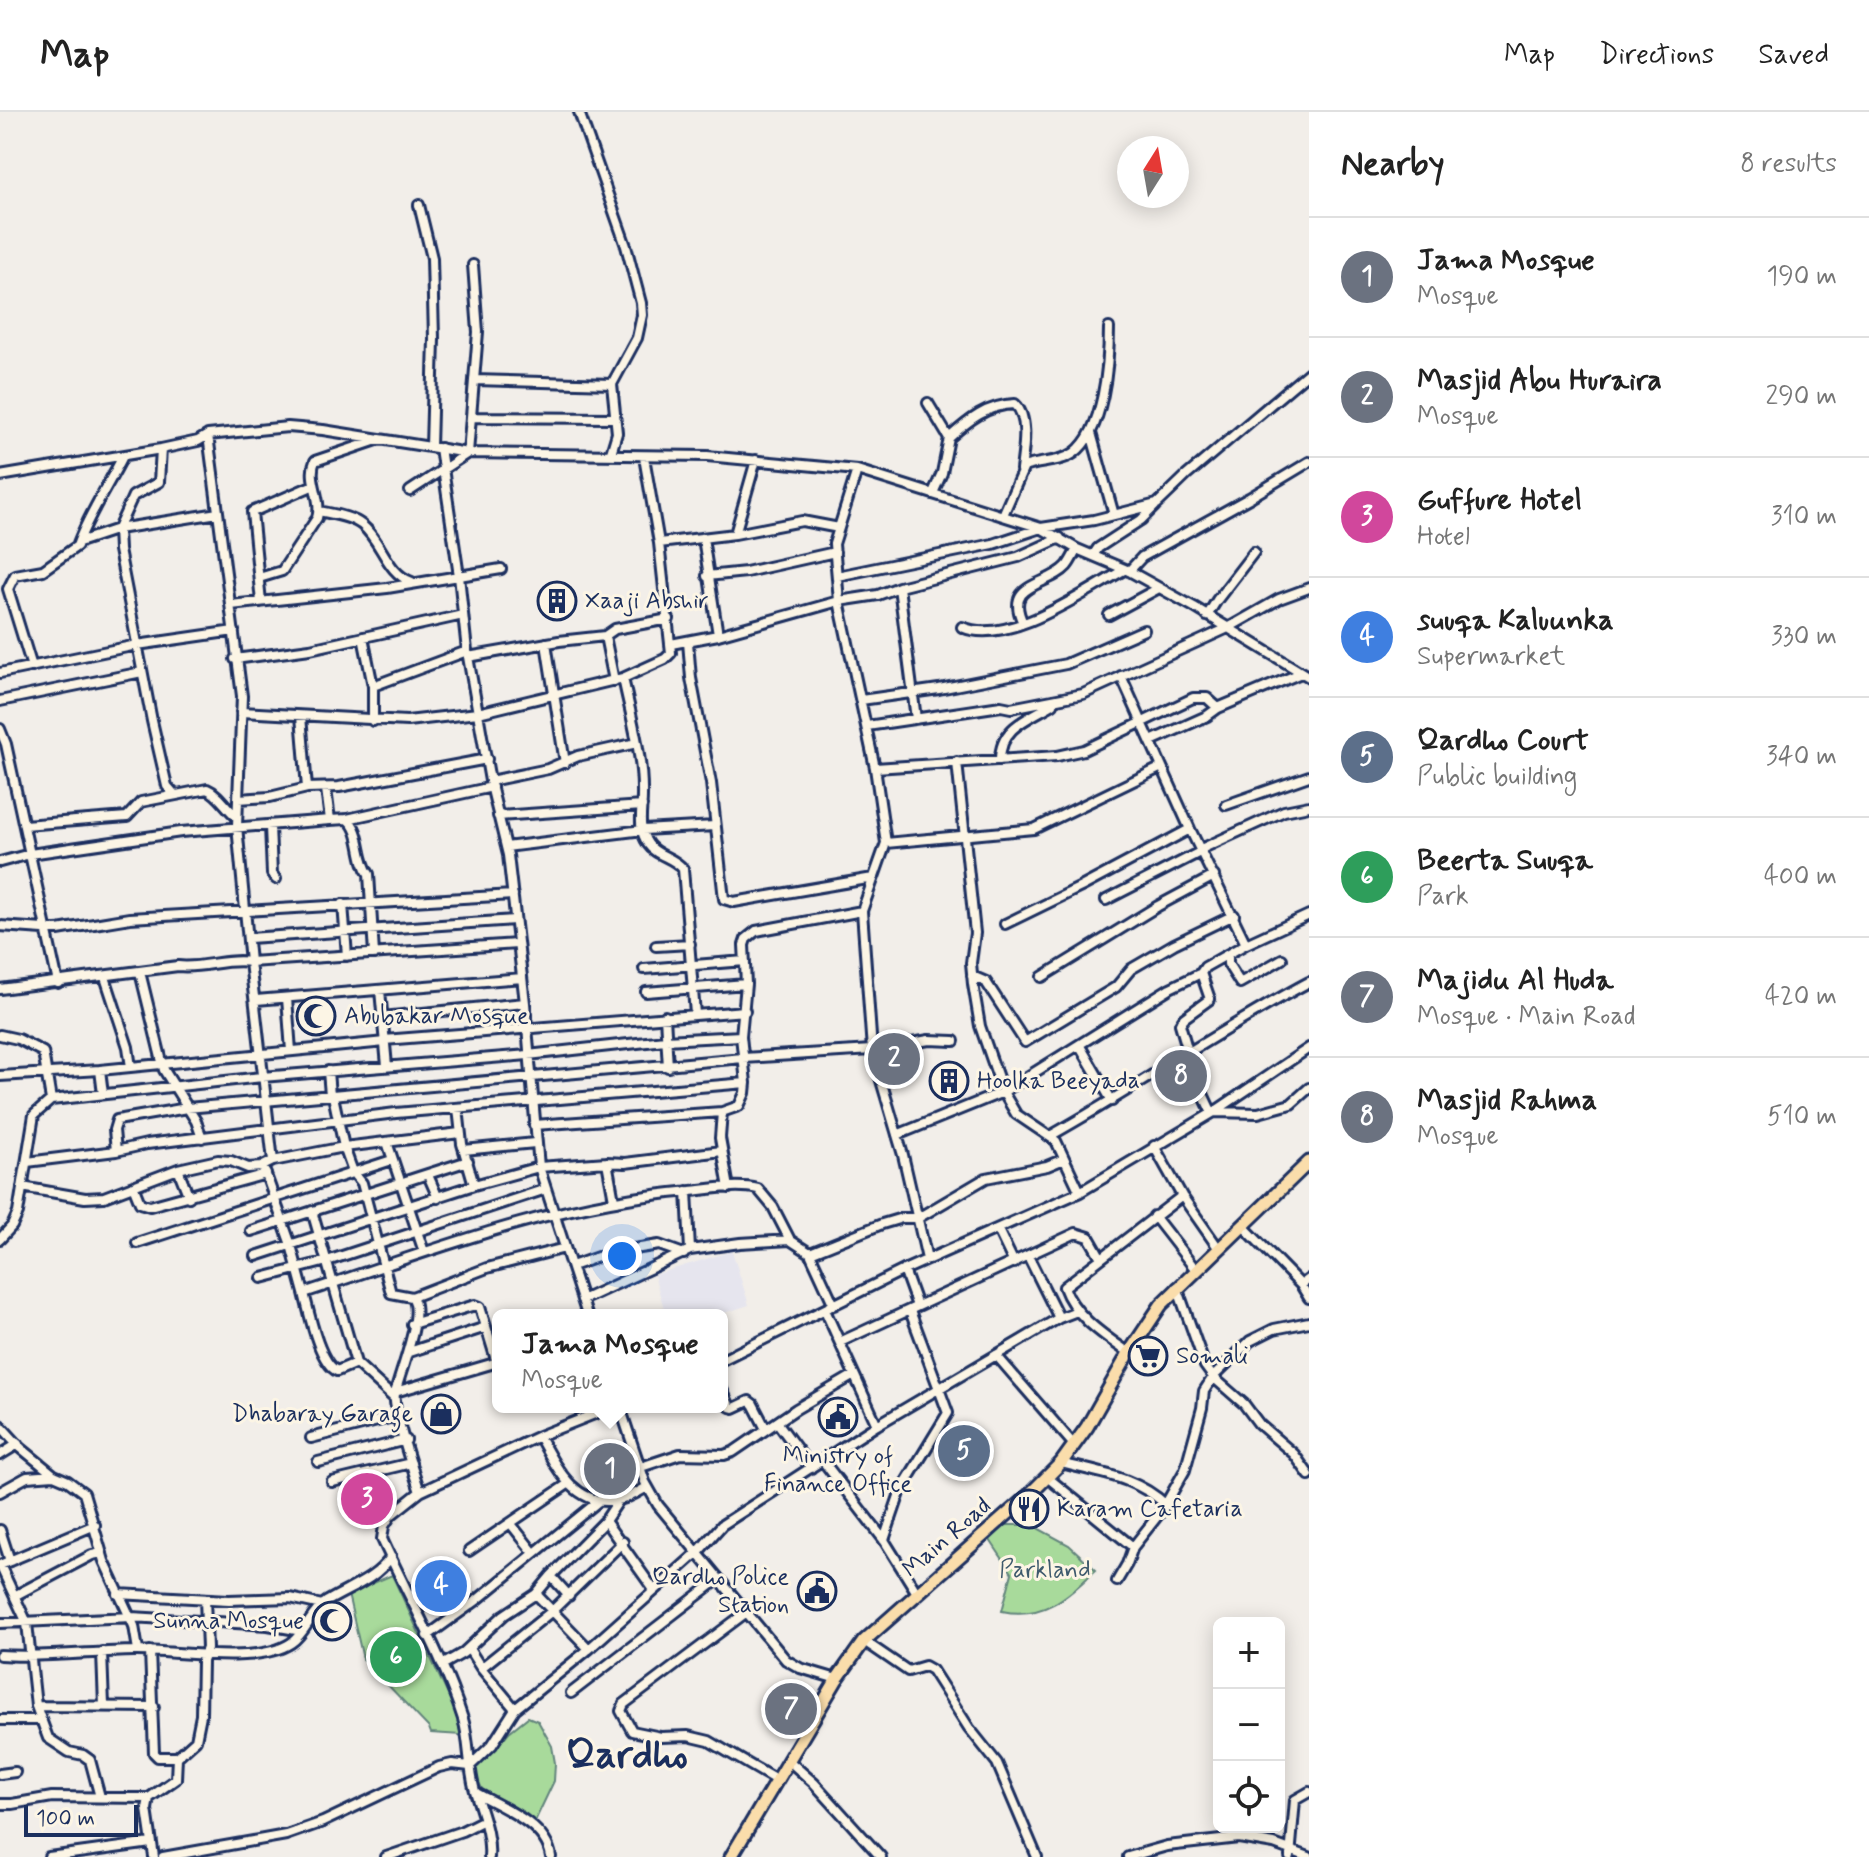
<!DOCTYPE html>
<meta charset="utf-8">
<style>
:root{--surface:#fff;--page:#f2f2f2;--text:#222;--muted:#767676;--line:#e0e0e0;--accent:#d93025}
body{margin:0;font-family:Mynerve,sans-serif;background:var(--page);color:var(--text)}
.controls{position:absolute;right:24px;bottom:24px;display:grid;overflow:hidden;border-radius:12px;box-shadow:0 4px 20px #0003}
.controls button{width:72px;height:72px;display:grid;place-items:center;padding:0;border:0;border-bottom:2px solid var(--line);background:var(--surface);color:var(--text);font:40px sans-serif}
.compass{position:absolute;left:1117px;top:24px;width:72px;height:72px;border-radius:50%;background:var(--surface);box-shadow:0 4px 20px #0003;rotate:11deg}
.scale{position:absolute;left:24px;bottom:20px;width:114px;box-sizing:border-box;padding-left:8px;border:4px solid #1b2f5e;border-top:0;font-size:22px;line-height:28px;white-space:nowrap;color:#1b2f5e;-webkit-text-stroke:6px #fcf5e5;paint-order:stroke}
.you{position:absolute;left:622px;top:1144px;width:28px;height:28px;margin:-20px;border:6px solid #fff;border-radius:50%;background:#1a73e8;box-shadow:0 0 0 12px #1a73e833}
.badge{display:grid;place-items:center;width:52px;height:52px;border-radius:50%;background:var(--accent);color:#fff;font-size:26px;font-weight:700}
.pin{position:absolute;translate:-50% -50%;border:4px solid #fff;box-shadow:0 2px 8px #0006}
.popup{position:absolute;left:492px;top:1197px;width:236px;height:104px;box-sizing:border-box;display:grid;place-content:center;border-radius:12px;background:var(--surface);filter:drop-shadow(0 2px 6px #0005);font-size:26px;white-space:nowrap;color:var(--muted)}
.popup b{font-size:30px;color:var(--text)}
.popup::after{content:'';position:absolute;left:50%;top:100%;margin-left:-16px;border:16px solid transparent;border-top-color:var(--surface)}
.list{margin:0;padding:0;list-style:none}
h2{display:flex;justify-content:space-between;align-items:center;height:104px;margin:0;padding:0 32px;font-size:34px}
h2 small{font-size:26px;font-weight:400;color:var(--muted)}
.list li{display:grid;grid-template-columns:52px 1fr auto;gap:24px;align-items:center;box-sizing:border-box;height:120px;padding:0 32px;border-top:2px solid var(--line)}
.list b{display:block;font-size:30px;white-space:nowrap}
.list p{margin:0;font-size:26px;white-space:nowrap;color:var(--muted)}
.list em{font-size:26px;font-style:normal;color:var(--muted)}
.icon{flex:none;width:44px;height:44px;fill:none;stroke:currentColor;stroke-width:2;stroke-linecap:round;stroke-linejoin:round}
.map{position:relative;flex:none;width:1309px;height:1745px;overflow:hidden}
header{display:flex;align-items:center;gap:48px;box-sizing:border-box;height:112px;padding:0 40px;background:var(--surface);border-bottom:2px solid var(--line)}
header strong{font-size:38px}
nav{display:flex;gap:44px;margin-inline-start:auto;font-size:28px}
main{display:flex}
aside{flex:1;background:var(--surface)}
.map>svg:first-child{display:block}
.built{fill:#e6e5ee}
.green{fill:#a8da9b;stroke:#62847c;stroke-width:2}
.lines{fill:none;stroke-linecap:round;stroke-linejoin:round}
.minor-casing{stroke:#1b2f5e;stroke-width:14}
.major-casing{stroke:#1b2f5e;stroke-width:17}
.minor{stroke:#fcf5e5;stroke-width:8}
.major{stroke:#faddab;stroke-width:11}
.labels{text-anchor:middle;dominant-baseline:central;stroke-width:6;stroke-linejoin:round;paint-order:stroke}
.poi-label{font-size:24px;fill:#1b2f5e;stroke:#fcf5e5;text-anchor:start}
.street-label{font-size:24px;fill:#1b2f5e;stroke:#fcf5e5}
.park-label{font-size:24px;fill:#3e5a6d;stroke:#fcf5e5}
.town-label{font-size:40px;font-weight:bold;fill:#1b2f5e;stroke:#fcf5e5}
</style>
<header>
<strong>Map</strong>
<nav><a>Map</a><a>Directions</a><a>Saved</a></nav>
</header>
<main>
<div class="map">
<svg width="1309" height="1745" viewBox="0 0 1309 1745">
<rect width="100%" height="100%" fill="#f2eee9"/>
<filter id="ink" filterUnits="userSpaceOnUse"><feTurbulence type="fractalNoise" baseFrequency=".0125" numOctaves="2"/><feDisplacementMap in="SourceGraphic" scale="16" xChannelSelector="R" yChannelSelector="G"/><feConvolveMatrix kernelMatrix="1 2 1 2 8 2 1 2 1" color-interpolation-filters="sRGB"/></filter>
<g filter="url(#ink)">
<path class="built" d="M732 1139 749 1193 718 1203H666L654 1163Z"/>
<path class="green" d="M1005 1413H1032L1069 1433 1096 1458C1068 1484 1044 1508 1002 1499L1012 1461 990 1428Z
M392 1463 455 1598 461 1623 431 1621 429 1616 363 1547 348 1482Z
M528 1605 538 1609 552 1634 555 1651 554 1669 535 1709C516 1704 500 1686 482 1677L471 1653 493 1639 509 1620Z"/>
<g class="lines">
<defs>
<path id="minor" d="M579 0 626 134 641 191 642 203 637 226 612 272 617 321 611 341
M419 93 432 146 434 227 431 335
M475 268 612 272
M928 291 949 326 942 361 933 381
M472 305 614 306
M1091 321 1114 403
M208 323 242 584 237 714 250 850 273 1049
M949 326C969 308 987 293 1015 292 1030 306 1023 340 1021 358
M440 336 459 464 467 539 490 669 508 743 525 891 539 1055 587 1203
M161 337 159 370 133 384 118 417 119 438 152 609 167 674 174 682
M644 345 659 431 671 541 665 547 623 566C631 605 643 644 642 684 642 701 637 716 648 732 656 744 674 745 683 757L695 902
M857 358 834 432 839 489 875 656 886 731 862 799 872 938 903 1043 927 1147
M0 364 161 337 198 329 208 323 288 315 323 318 468 341 707 344 857 358 1041 416 1077 437 1129 459 1194 495 1309 565
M410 379 468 341 478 220 473 153
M319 399C332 402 351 404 362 413 382 429 386 461 412 470
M1003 403 1024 355C1039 349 1060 351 1074 341 1104 319 1109 251 1109 216
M735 422 756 348
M703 426 718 523
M79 430 118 417 218 401
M659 431 735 422 802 409 839 416
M1094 442 1098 436 1141 408 1155 394
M1129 459 1142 445 1249 386 1309 350
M707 464 746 460 835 440
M837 464 993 432 1041 416 1094 408 1157 392 1186 364 1309 260
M259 466 282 459 317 406C323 387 307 367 315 349L380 327
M899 475 916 607
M261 490 252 400 314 373
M231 493 387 476 501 457
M1109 503 1159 476
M1207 504 1217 488 1254 440
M1023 511C1003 470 1048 475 1067 454 1071 449 1074 442 1077 437
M962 515C1008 535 1084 480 1124 458
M605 524 614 569
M363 525 373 574V609
M688 530 691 566 711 671 724 787 734 790 873 766
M546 531 565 651
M671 532 718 523 839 489 878 483 899 475 1018 445 1060 426
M468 545 559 529 605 524 615 517 669 507
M235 547 310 537 463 503
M32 555 8 477 15 463 43 458 77 434C88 403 108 374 123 344
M0 561 137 533 234 519
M1121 564 1190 717 1246 832
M373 574 467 539
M861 588 939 577 1066 552 1144 518
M0 589 142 560
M241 600 407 609 478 601 623 566
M301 604 307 676
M867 614 1001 594 1011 596 1083 582 1228 516 1279 487 1309 476
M0 617 6 632 58 871
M1151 629 1207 604 1218 596 1301 561
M1000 648C1000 615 1028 607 1053 592
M957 650 975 821 971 851 973 872 980 914 1003 980 1016 1002 1056 1029 1080 1080
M875 656 1057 644 1084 638 1193 586H1207L1218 596
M490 669 548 657 578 644 637 631
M238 687 270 685 307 676 339 675 487 647
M1226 693 1309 664
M498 704 642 694
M347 707 492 675
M330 708 347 707C363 719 357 746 369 762L374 842
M24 713 127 705 141 690 207 677C219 682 226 696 237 705
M270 714 272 762 276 767
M886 731 1034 717 1162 655
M506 735 643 718 715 714
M1201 737 1284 699 1309 694
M0 750 30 742 181 720 330 708 326 677
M1106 788 1202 739
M343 792 347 844
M1309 803 1246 832 1205 855 1201 861 1210 887 1184 906 1180 912 1196 967 1210 997 1214 1000 1258 1001 1291 992 1309 976
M1005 812 1081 775 1190 717
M0 814 58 818 130 806 513 783
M249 826 515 808
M656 834 690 832
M1228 843V852L1240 871 1282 847
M644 857 745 849
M140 860 164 958 196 1009 202 1026
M972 864 986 870 1025 930 1116 875 1131 857 1174 832 1234 803
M105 865 128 935 131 955
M1042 865 1158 794 1214 764
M0 877 178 854C202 857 226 846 250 850L517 832
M380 878 387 954
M646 880 746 872
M287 886 291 939
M256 888 522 866
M665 904 668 955
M382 905 525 891
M0 923 18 927 43 940 51 988
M384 928 745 899
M1080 934 1112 989
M100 958 103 982
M328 959 330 983
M0 964 100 958 385 930
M333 984 344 1035 353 1060 362 1071 391 1181 412 1185 487 1156 565 1136
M458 996 462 1032 474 1073
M534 1013 722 1000
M897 1023 1003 980 1170 876 1201 861
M1050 1024C1138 975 1220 917 1309 870
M387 1030 424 1140
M1154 1034 1182 1084 1219 1137
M464 1038 535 1031
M116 1039 147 1032 396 1001 746 971
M27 1050 116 1039 114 1018 117 1008 187 996 743 946 872 938 929 928 954 929
M607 1050 614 1088
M178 1057 189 1085
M265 1060 291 1133 304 1181
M428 1063 438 1086
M22 1075 85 1086 104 1085 178 1057 218 1048 231 1049 248 1056 261 1055 273 1049 344 1035 460 1021
M134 1076 140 1091 150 1094 266 1062
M729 1076 720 1026 722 1000 739 994 745 981 746 971 741 924 746 872 744 833 746 827 756 819 862 799
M687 1079 690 1138
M312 1099 356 1251 394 1286
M1154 1104 1196 1158
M1243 1114 1299 1171 1301 1173 1309 1167
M998 1118 1014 1151
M251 1119 468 1049
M0 1127 12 1114 18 1101 34 1003 51 988 262 965 528 943 665 928 741 924
M137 1131 392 1048
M810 1141 882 1112 902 1106H918L986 1066 1047 1054 1064 1047
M256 1144 474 1073 539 1055 607 1050 625 1051 722 1039
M1028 1144 1059 1206
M572 1154 609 1141 659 1133 684 1142
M904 1158 917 1194
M262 1166 327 1149 546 1077
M1301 1173 1309 1186
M412 1185C425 1201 399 1262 395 1282 392 1297 414 1361 420 1380
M582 1188 690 1138 740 1131 790 1128
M825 1198 877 1313
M1309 1210 1274 1217 1250 1229 1213 1265 1244 1292 1259 1312 1294 1342 1309 1363
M412 1212 475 1193 480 1195 497 1251
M840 1230 1076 1121 1089 1125 1101 1146
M409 1240 486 1215
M1129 1241C1104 1223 1074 1204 1064 1175L1182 1084
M996 1243 1074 1333
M722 1248 904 1158 1080 1080 1214 1000 1309 936
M356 1251 337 1259C319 1251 309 1200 304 1181 432 1138 556 1090 691 1079 712 1077 737 1072 758 1077L773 1095 790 1128 810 1141 834 1193
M722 1277 730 1295 734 1296 749 1289 753 1292 766 1317
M395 1280 498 1250
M620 1295 645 1370 658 1393 786 1548 800 1556 837 1567
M777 1310 811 1356
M0 1313 21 1336 54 1363 68 1369 84 1381 104 1449 134 1514 138 1538
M539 1324C556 1355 575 1396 618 1388 628 1387 638 1380 647 1375
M311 1326 397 1304
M0 1343 18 1332
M823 1349 884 1428 917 1481
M318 1350 406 1328
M1061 1351C1099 1361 1137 1365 1166 1393
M641 1355 680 1342 724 1343 733 1340 796 1297 854 1263
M1047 1365 1133 1435
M332 1370 411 1351
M0 1380 27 1365 54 1363
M605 1409 654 1478
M511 1412 534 1441
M0 1418 10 1449
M884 1428 901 1378 948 1301 910 1199
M469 1439 568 1372
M0 1453 27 1511 36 1594 48 1626 69 1640 83 1643 90 1648 100 1685
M0 1453 95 1413
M551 1464 569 1484
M1117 1469 1127 1452 1133 1435 1163 1397 1185 1358 1202 1296 1204 1279 1213 1265 1205 1254 1177 1175
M118 1482 229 1488 290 1486 322 1493
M536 1482 589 1537
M16 1483 92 1443 102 1441
M748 1499 624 1592 621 1599 632 1619 661 1625 688 1624 709 1629 776 1668
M0 1511 131 1505 268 1513 302 1519
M427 1524 477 1488 600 1388
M864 1529 908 1559 925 1554 932 1558 969 1616 997 1651 1037 1745
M469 1537 481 1556 515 1597
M150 1539 154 1641 158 1645H177
M102 1540 104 1594
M0 1543C45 1546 89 1540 134 1539 175 1538 256 1554 291 1531 306 1521 311 1500 326 1490 349 1476 375 1468 391 1445
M442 1553 463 1541 504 1503 536 1482 551 1464 605 1409 619 1388
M481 1556 552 1499 623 1430
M571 1581 719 1467
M36 1594 154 1595
M0 1608H41
M788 1648 814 1671 881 1745
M0 1662 15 1660
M476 1681C502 1695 547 1713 551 1745
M149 1686 176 1667 177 1645 196 1628 201 1603 202 1549 207 1536 205 1487
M0 1692H12L52 1685 149 1686 147 1697 154 1745
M49 1745 151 1731
M163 1745 286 1723 323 1710 439 1655 452 1652 470 1654 492 1633 515 1597 589 1537 698 1440 722 1413 877 1313 1059 1206 1077 1199
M386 1745 462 1719 484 1708
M489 1745C491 1723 481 1700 475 1679 468 1656 470 1630 463 1607 443 1544 409 1486 382 1427L384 1414 391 1403 420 1380 539 1324 612 1295
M1128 1745 1167 1734 1239 1726 1274 1732 1309 1745
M1290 1745 1295 1688 1309 1680"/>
<path id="major" d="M731 1745 837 1567 864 1529 1029 1383 1061 1351 1087 1315 1129 1241 1161 1193 1309 1050"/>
</defs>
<use href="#minor" class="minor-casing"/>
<use href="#major" class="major-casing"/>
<use href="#minor" class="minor"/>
<use href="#major" class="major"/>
</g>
</g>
<defs>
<symbol id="building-ring" viewBox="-11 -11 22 22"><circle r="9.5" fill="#fcf5e5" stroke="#1b2f5e" stroke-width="1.5"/><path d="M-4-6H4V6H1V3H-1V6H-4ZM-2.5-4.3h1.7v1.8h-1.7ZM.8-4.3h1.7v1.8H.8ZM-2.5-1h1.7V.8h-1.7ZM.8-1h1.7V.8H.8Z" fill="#1b2f5e"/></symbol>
<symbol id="mosque-ring" viewBox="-11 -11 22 22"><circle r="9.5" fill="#fcf5e5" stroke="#1b2f5e" stroke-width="1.5"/><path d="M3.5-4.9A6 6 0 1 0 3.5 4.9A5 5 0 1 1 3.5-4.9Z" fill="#1b2f5e"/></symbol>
<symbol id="supermarket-ring" viewBox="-11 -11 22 22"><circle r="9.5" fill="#fcf5e5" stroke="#1b2f5e" stroke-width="1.5"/><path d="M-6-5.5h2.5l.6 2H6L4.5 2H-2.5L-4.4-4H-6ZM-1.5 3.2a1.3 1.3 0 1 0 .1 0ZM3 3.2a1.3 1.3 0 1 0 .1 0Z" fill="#1b2f5e"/></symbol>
<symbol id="shop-ring" viewBox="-11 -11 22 22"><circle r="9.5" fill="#fcf5e5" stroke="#1b2f5e" stroke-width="1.5"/><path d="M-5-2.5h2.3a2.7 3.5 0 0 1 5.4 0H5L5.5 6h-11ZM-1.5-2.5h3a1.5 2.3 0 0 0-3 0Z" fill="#1b2f5e"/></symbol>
<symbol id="civic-ring" viewBox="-11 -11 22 22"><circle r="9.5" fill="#fcf5e5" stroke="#1b2f5e" stroke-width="1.5"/><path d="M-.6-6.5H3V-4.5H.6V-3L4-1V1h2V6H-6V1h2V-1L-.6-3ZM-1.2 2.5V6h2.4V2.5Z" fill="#1b2f5e"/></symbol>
<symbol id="restaurant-ring" viewBox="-11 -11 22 22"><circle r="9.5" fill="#fcf5e5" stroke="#1b2f5e" stroke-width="1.5"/><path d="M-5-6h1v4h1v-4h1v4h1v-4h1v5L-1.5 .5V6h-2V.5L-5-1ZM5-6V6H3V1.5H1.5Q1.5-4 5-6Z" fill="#1b2f5e"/></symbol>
</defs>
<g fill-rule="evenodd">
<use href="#building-ring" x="535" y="467" width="44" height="44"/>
<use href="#mosque-ring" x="294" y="882" width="44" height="44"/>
<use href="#building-ring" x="927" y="947" width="44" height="44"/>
<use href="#supermarket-ring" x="1126" y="1222" width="44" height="44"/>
<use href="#shop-ring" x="419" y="1280" width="44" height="44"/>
<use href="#civic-ring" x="816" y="1283" width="44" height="44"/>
<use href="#restaurant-ring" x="1007" y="1375" width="44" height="44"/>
<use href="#civic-ring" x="795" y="1457" width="44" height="44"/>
<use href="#mosque-ring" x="310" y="1487" width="44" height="44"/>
</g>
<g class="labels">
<g class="poi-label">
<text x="585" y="489">Xaaji Abshir</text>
<text x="344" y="904">Abubakar Mosque</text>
<text x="977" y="969">Hoolka Beeyada</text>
<text x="1176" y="1244">Somali</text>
<text x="413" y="1302" text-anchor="end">Dhabaray Garage</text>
<text x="838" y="1344" text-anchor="middle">Ministry of<tspan x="838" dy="28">Finance Office</tspan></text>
<text x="1057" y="1397">Karam Cafetaria</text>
<text x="789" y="1465" text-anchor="end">Qardho Police<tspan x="789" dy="28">Station</tspan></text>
<text x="304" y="1509" text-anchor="end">Sunna Mosque</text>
</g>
<g class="street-label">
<text transform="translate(947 1426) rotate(-41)">Main Road</text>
</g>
<g class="park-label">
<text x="1045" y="1458">Parkland</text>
</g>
<g class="town-label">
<text x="627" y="1644">Qardho</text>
</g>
</g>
</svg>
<div class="controls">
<button>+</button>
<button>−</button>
<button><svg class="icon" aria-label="locate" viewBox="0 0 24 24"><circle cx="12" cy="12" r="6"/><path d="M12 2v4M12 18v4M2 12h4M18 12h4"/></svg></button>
</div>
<svg class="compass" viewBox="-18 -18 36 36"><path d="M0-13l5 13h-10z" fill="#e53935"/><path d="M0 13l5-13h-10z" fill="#767676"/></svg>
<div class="scale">100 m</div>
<div class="you"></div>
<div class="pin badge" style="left:610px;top:1357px;background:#6b7280">1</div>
<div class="popup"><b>Jama Mosque</b>Mosque</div>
<div class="pin badge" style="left:894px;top:947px;background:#6b7280">2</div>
<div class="pin badge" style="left:367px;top:1387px;background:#d1479c">3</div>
<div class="pin badge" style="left:441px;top:1474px;background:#3f7fe0">4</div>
<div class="pin badge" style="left:964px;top:1339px;background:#5c6f8a">5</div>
<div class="pin badge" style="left:396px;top:1545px;background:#2e9e5b">6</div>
<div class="pin badge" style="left:791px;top:1597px;background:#6b7280">7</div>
<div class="pin badge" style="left:1181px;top:964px;background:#6b7280">8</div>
</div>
<aside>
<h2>Nearby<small>8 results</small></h2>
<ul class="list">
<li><span class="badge" style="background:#6b7280">1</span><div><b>Jama Mosque</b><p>Mosque</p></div><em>190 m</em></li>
<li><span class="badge" style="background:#6b7280">2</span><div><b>Masjid Abu Huraira</b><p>Mosque</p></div><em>290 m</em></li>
<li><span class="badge" style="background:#d1479c">3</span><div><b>Guffure Hotel</b><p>Hotel</p></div><em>310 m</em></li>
<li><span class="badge" style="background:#3f7fe0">4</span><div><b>suuqa Kaluunka</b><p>Supermarket</p></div><em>330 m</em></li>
<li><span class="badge" style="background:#5c6f8a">5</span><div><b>Qardho Court</b><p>Public building</p></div><em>340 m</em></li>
<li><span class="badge" style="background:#2e9e5b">6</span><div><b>Beerta Suuqa</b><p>Park</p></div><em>400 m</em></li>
<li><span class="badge" style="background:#6b7280">7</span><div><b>Majidu Al Huda</b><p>Mosque · Main Road</p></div><em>420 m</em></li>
<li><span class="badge" style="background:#6b7280">8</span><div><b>Masjid Rahma</b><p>Mosque</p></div><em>510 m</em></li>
</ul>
</aside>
</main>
